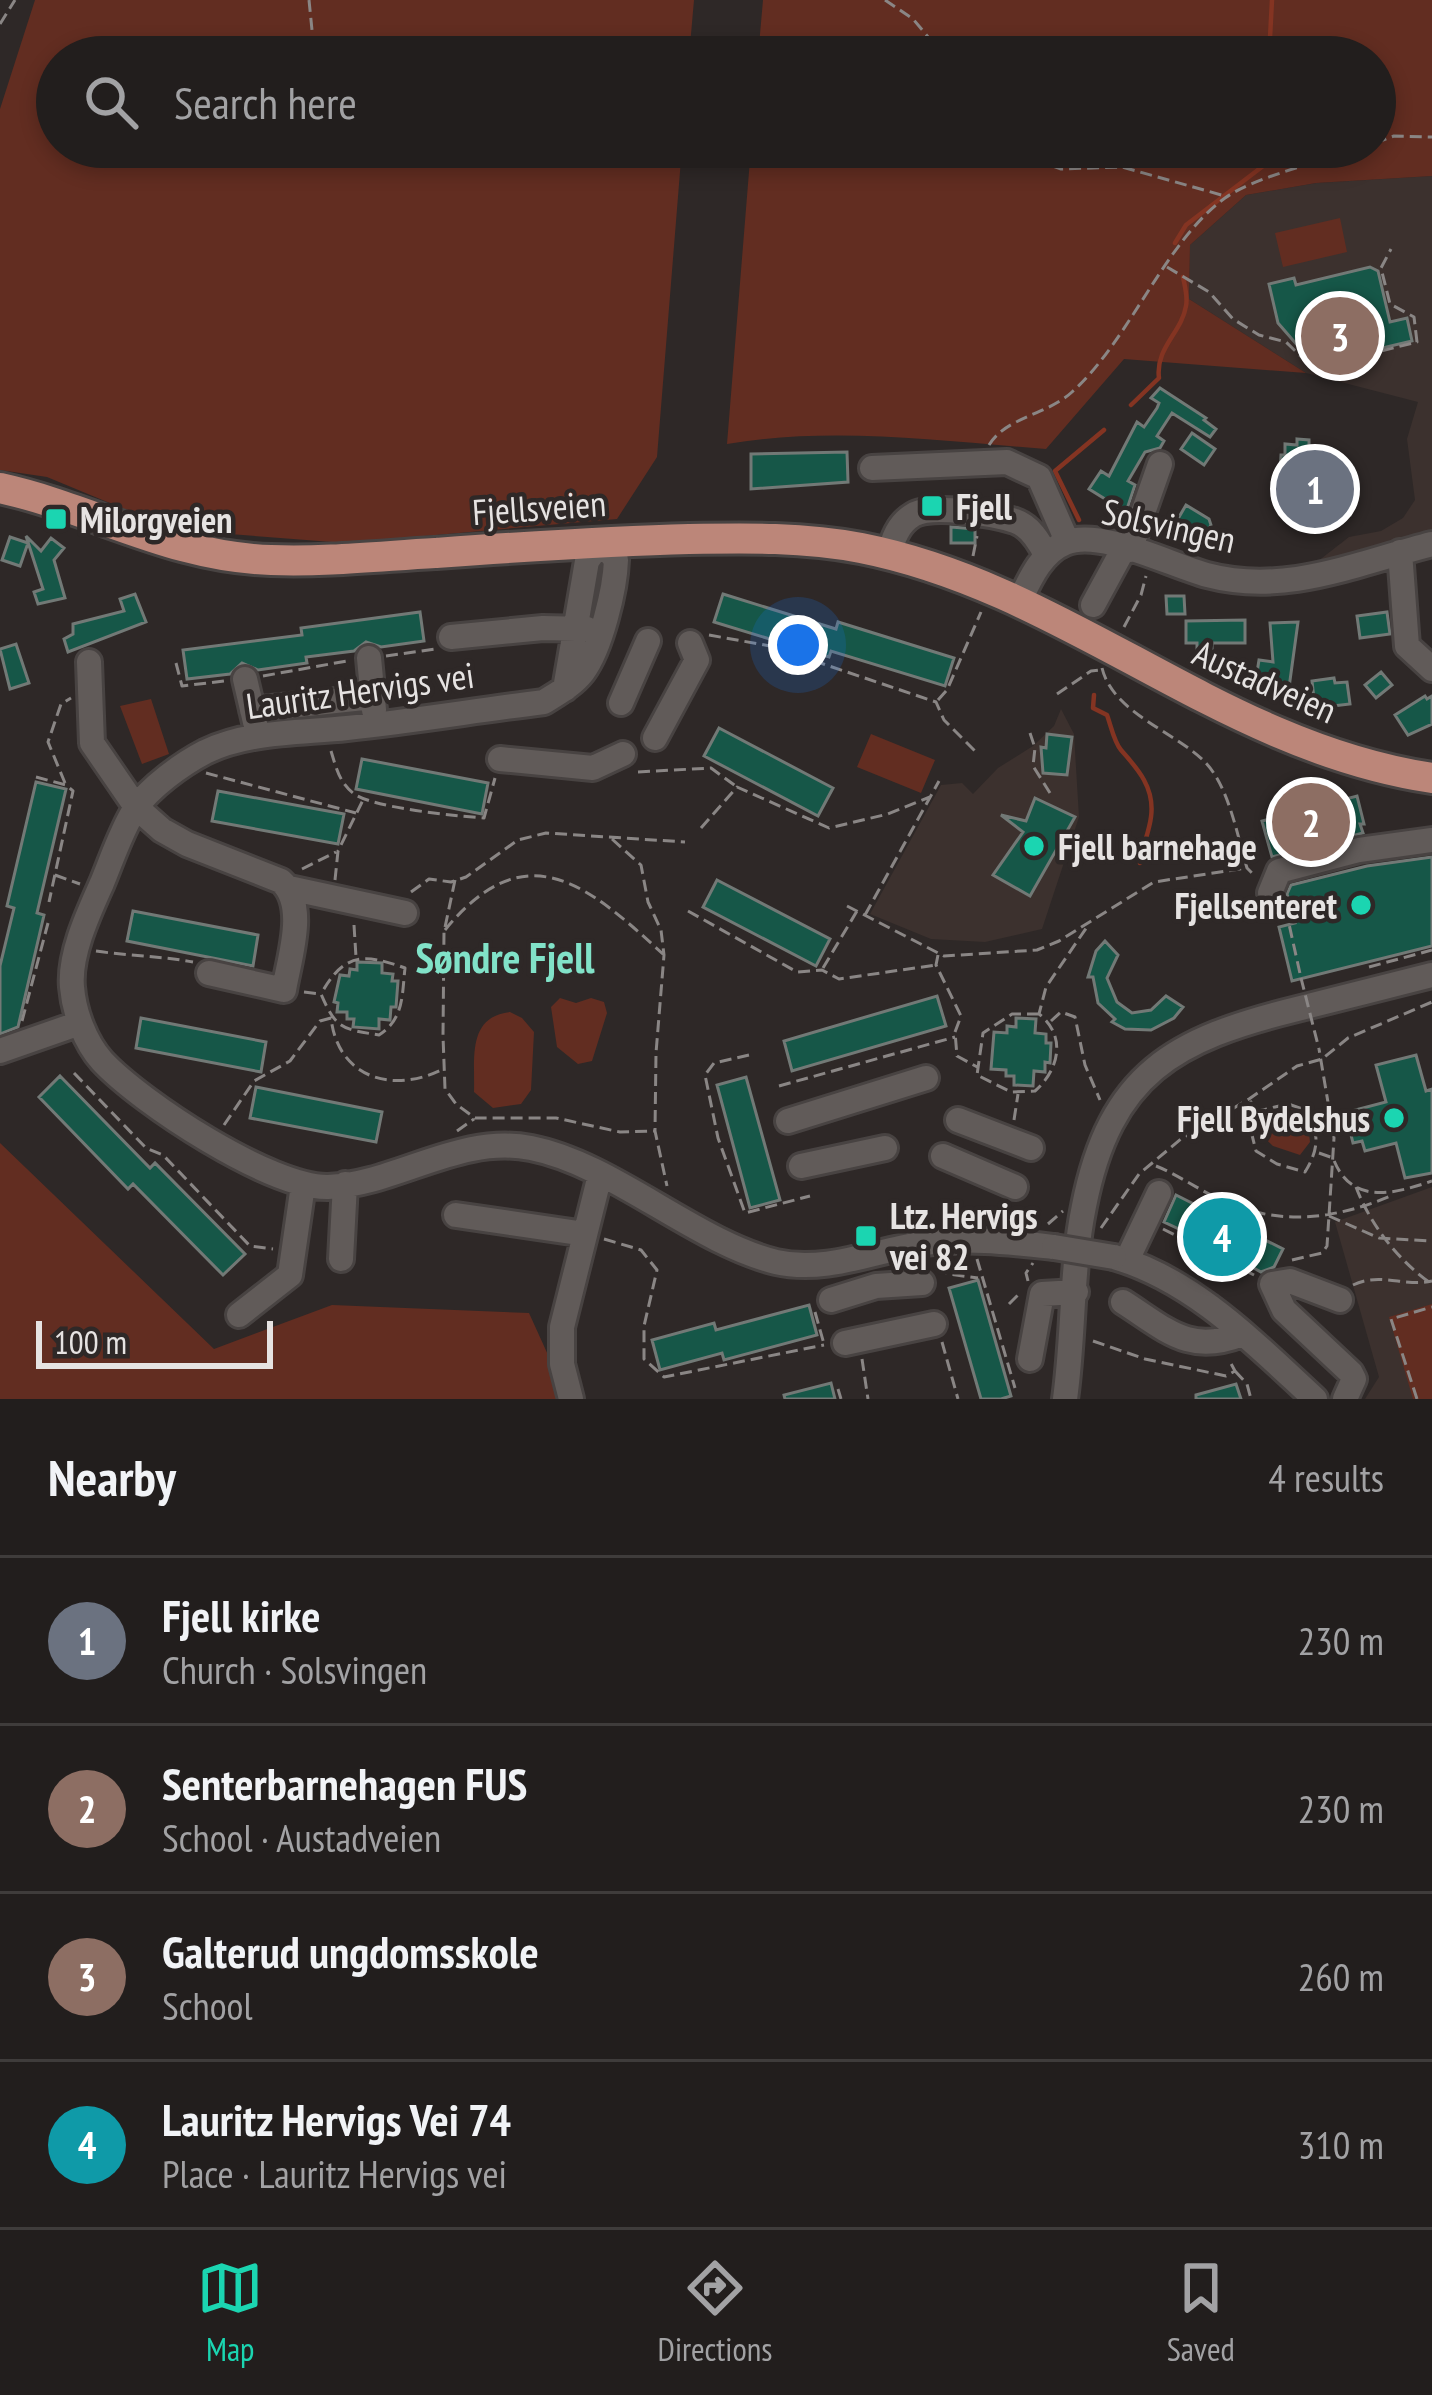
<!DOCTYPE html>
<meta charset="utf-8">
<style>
:root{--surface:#221e1d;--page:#2a2726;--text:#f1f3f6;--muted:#a2a2a4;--line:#3f3c3b;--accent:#1bd5b1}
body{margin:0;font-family:"PT Sans Narrow",sans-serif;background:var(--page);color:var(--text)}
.scale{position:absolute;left:36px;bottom:30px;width:237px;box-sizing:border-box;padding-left:12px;border:6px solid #e6e3e2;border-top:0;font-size:33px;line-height:42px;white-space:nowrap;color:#e6e3e2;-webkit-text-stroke:9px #2e2827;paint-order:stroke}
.you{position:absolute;left:798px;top:645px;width:42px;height:42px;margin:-30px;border:9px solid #fff;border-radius:50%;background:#1a73e8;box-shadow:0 0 0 18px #1a73e833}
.badge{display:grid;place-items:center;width:78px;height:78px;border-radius:50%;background:var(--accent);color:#fff;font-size:39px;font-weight:700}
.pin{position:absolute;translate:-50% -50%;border:6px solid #fff;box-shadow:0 3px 12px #0006}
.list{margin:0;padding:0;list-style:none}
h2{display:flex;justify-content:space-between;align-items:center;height:156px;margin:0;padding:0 48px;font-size:51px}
h2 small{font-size:39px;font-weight:400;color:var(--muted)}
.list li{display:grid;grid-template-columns:78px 1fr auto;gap:36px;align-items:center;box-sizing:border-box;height:168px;padding:0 48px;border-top:3px solid var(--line)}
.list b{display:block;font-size:45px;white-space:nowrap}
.list p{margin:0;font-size:39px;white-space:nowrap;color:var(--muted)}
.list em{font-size:39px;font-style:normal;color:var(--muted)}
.icon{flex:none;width:66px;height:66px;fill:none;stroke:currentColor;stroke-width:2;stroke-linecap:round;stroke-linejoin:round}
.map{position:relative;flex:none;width:1432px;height:1399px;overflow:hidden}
.search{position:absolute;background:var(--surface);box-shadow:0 6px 18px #0003;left:36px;right:36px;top:36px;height:132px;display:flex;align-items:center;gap:30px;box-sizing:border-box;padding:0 42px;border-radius:66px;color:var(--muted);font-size:45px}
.sheet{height:828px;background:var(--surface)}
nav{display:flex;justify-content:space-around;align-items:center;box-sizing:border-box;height:168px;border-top:3px solid var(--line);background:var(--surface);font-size:33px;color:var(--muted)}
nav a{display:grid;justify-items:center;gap:6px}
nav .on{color:var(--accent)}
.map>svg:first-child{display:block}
.built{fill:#3c312e}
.green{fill:#622d21}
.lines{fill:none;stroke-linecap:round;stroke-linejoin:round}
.stream{stroke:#843422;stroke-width:4.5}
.building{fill:#165748;stroke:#727976;stroke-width:3}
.minor-casing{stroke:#484342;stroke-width:30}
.major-casing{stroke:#484342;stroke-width:36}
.path{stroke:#8a8685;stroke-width:3;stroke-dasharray:12 6;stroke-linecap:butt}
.minor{stroke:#615b59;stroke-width:24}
.major{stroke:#bc8679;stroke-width:30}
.minor-bridge-casing{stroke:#484342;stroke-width:30;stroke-linecap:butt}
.path-bridge{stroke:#8a8685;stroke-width:3;stroke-dasharray:12 6;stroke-linecap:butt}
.minor-bridge{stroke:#615b59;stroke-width:24}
.poi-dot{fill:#1bd5b1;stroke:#2e2827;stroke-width:4.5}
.labels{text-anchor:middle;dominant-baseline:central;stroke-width:9;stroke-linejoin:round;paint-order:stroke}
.poi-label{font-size:36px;font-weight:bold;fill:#e6e3e2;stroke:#2e2827;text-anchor:start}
.street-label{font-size:36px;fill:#e6e3e2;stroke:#2e2827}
.quarter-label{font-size:42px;font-weight:bold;fill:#81e2c8;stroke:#2e2827}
</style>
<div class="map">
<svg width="1432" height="1399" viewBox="0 0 1432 1399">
<rect width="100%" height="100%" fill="#2e2827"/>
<path class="built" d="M1432 176V541L1313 565 1349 537 1381 531 1403 518 1415 500 1407 439 1418 402 1306 373 1189 299 1190 245 1246 195 1316 183Z
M1061 709 1074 734 1079 817 1042 929 985 942 931 939 870 914 941 785 962 783 973 794 998 768 1033 746 1054 726Z
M1432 1187V1399H1365L1379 1377 1335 1222Z"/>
<path class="green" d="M35 0H694L689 57H57V147H682L657 457 617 519 345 543 203 532 153 521 47 477 0 470V109Z
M763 0H1432V176L1316 183 1246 195 1190 245 1189 299 1306 373 1124 359 1046 449C939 441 833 426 727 444L751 147H1375V57H758Z
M1340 218 1347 252 1283 267 1275 233Z
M151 699 169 754 142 764 120 706Z
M871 734 935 760 921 793 857 767Z
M560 998 576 1003 591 998 604 1002 607 1013 592 1061 578 1064 557 1047 551 1007Z
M510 1012 522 1018 534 1032 531 1090 521 1104 493 1108 474 1092C475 1058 467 1017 510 1012Z
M1284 1109H1299L1307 1117 1310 1142 1300 1155 1273 1146 1260 1134V1116Z
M0 1143 214 1349 332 1305 529 1313 568 1399H0Z
M1432 1304V1399H1413L1389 1317Z"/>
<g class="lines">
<path class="stream" d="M1269 57 1272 0
M1175 243 1186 225 1267 163 1268 147
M1131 405 1159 378C1155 348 1182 332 1186 306 1188 297 1185 287 1183 277
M1079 520 1055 471 1104 430
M1094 695 1093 708 1107 715C1111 726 1114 742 1121 750 1138 769 1155 788 1151 817 1149 833 1142 847 1140 863"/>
</g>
<path class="building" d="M1370 267 1378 271 1390 322 1407 318 1412 341 1319 363 1311 361 1278 323 1269 284 1294 278 1296 285Z
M1160 388 1206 418 1204 420 1216 429 1210 437 1172 413 1157 436 1164 441 1160 448 1145 452 1128 481 1135 485 1126 512 1089 489 1101 471 1109 476 1137 422 1144 427 1157 408 1159 403 1151 398Z
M1192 433 1215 449 1204 465 1181 449Z
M1297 439 1309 440V446L1323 447 1322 466 1353 468 1350 515 1278 510 1281 455H1285V444L1297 445Z
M847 452 848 482 751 489V454Z
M1186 505 1209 519 1211 525 1202 540 1175 524Z
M951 527 975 529V543H951Z
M26 536 41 551 51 538 64 548 54 560 65 598 38 604 34 592 43 589Z
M10 537 28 543 20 566 2 560Z
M135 594 146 622 68 652 64 639 73 634V624L124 611 120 599Z
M723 594 836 629 838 622 954 658 945 686 831 651 829 657 714 622Z
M1166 596H1184L1185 614H1167Z
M420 612 424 641 381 647 366 642 354 651 306 657 307 663 258 670 242 663 230 674 187 679 183 650 302 635 301 628Z
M1387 612 1390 634 1360 638 1357 616Z
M1245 620V643H1212V650H1197V643H1186V621Z
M1298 622 1288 695 1254 691 1259 660 1273 662 1270 623Z
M16 644 29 683 10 689 0 649Z
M1381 672 1392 685 1376 698 1365 685Z
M1334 678 1335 683 1347 682 1350 704 1315 708 1312 681Z
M1425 696 1427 699 1432 696V724L1408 735 1395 715Z
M719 728 833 788 818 816 704 756Z
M1047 734 1072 737 1067 775 1043 773 1041 747 1046 748Z
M362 759 488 783 482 814 356 789Z
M36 782 66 789 37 913 44 915 18 1027 0 1034V966L14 908 7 906Z
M218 791 344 814 338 844 212 821Z
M1357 796 1364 824H1360L1363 833 1272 857 1262 821Z
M1035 798 1075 817 1030 896 993 875 1023 832 1001 815 1026 821Z
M1432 857V946L1292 981 1279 927 1295 923 1287 894 1291 885 1367 866Z
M717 880 830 939 816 966 703 907Z
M133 911 258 935 253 966 127 941Z
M1105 941 1118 955 1107 978 1117 1002 1132 1013 1151 1010 1166 996 1183 1007 1174 1018 1151 1030 1125 1029 1112 1022 1115 1019 1098 1003 1093 977H1088L1096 951Z
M357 962 382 963V973L393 974 392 981H398L396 1007H391L390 1020 379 1019V1029L353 1027 354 1019H347V1012H337L338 1003 334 1002 340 975 349 976 350 969 357 970Z
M937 996 946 1026 792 1071 784 1041Z
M141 1018 266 1042 261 1072 136 1048Z
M1016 1018 1036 1019 1035 1033 1046 1034V1043H1051L1050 1063 1045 1062V1072L1034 1071 1033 1086 1014 1085V1076H1006V1070L991 1069 994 1032 1007 1033V1026L1016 1027Z
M1416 1055 1426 1091 1432 1089V1173L1405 1178 1396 1143 1365 1151 1362 1141 1353 1143 1348 1123 1357 1120 1355 1110 1386 1102 1376 1065Z
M60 1076 150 1168 155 1163 245 1254 223 1275 133 1184 128 1189 39 1097Z
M746 1077 780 1200 750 1208 717 1085Z
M256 1087 382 1112 376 1142 250 1118Z
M1176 1195 1283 1249 1274 1267 1261 1272 1250 1266 1248 1269 1197 1239 1195 1242 1181 1235 1183 1231 1164 1222Z
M978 1280 1011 1396 1001 1399H981L949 1288Z
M809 1305 817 1335 724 1360 722 1353 660 1370 652 1340 714 1323 716 1330Z
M831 1383 835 1399H785L784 1395Z
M1236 1384 1241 1399H1196V1395Z"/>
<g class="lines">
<defs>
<path id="minor" d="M872 468 1007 462 1039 477 1067 541
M1130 550 1160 464
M1400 552 1407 646 1432 669
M889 555C893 539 898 524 913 515 931 504 994 514 1015 521 1030 526 1039 541 1046 555
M1020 600C1030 579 1042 552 1065 543 1100 528 1170 565 1207 575 1286 596 1357 563 1432 544
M1093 605 1124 548
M451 637 543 628 587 629
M369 658 374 710
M89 662 92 743 136 807 162 830 187 844 281 881C308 905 289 959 284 990L209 973
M245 679 255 722
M565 689 587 561 601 541 616 560C615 589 601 648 583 672 573 685 558 693 544 702 479 710 413 721 347 728 301 733 248 731 205 752 182 764 150 787 135 809 121 831 112 859 102 883 89 912 69 954 72 987 74 1012 85 1042 102 1061 141 1103 271 1188 328 1187 397 1184 459 1134 531 1148 613 1164 695 1242 776 1262 824 1273 872 1252 919 1244 965 1237 1008 1242 1054 1247
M621 703 648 641
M252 710 373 697
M655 738 697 660 690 643
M500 759 593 768 623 754
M289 888 405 913
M1270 893 1279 871 1359 850 1432 840
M0 1051 80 1023
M958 1120 1031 1148
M788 1121 926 1078
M943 1156 1015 1187
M801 1166 885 1148
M456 1215 585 1234
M1114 1257C1194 1280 1254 1343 1315 1399
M341 1259 345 1184
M1127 1260 1159 1193
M831 1300 876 1286 922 1283
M1340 1300 1290 1281 1272 1284 1284 1310 1351 1373 1354 1379 1345 1399
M1123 1302C1167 1330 1189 1355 1242 1334
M239 1315 290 1275 303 1185
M845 1343 934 1324
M1030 1359 1042 1294 1076 1292
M571 1399 562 1364V1327L600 1175
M1065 1399C1074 1335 1071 1269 1084 1206 1110 1073 1175 1039 1297 1009 1342 998 1387 986 1432 975"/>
<path id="major" d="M0 488C95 509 170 557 271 560 326 562 381 556 435 553 520 547 604 541 689 539 747 538 804 537 861 548 1069 589 1219 746 1432 778"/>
</defs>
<use href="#minor" class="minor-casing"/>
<use href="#major" class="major-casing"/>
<path class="path" d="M309 0 312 30
M885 0 913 19 945 57
M0 24 15 0
M1375 143 1394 136 1432 137
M1001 147 1061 169 1122 167 1225 196
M1167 267 1209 292 1233 319 1259 335 1286 342 1313 368 1417 342 1414 317 1390 304 1381 268 1391 249
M989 445C1006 417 1047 415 1072 392 1130 340 1165 241 1225 198 1254 177 1326 160 1363 147
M973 556 977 536
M1124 627 1141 595 1146 576
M709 635 770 646 936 702 944 720 977 753
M386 656 436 649
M176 663 182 686 224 681
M1102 668C1113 713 1174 731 1205 762 1229 787 1237 835 1247 868L1253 874
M263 676 347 661
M1057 694 1091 671 1099 670
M938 700 947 690 981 612
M1030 733 1035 748 1033 766 1050 793
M331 751C336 767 339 782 353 793 371 808 457 816 484 818L495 778
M638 772 711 768 737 787
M206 773 356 813
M36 777 66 785 73 791 49 902
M65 783 48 742 61 704 71 698
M701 828 737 787 829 828 888 814 930 797
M612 839 641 865 648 902 661 930 664 955 656 1053 655 1131 667 1186
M302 869 336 852
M55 875 80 884
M335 880 338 851 363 800
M455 880 444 932 443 1036 445 1089 456 1104 475 1118H556L620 1132 655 1131
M411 892 429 879 451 882 466 877 518 840 546 833 685 842
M847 906 944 956 1037 950 1059 941 1154 882 1247 868
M688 911 797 972 822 970 839 979 936 965
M1280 911 1289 924 1301 978
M865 915 939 781
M354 925 356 957
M445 930C526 831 588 885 664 955
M96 951C129 956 160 956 193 962
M938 955 936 965 961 1016 955 1032 957 1056 979 1068
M1369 967 1432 950
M823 968 857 911
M304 992 321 994C336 1029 342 1029 379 1035 404 1019 402 995 405 968 363 953 344 953 321 994
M1039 1014H1012L983 1033 977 1075 1011 1092 1035 1091C1059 1070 1067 1036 1039 1014L1046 987 1089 924
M22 1021 48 923
M1051 1021 1061 1012 1075 1017 1085 1065 1100 1100
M749 1055 714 1063 705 1075 718 1138 745 1213 810 1196
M74 1073 146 1148 163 1155 250 1246 273 1249
M779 1086 955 1037
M1250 1101 1258 1111 1250 1127 1256 1151 1277 1164 1305 1172C1319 1149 1320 1133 1306 1110L1288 1104 1258 1111
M1014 1120 1018 1094
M224 1125 254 1081 290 1061 320 1021 331 1018C338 1079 394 1094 443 1069
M457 1131 474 1119
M1319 1153 1333 1158C1351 1206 1394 1194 1432 1181
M1156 1166C1176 1174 1193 1186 1213 1196 1273 1227 1332 1221 1393 1195
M1356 1187C1370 1224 1397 1259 1429 1282
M1018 1208 1026 1226
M1329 1216 1379 1238 1432 1241
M1048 1224 1063 1211
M1101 1228 1139 1174 1181 1139 1249 1099 1297 1066 1322 1059 1348 1038 1432 1002
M1163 1229 1256 1276
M604 1239 641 1250 657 1270 644 1326V1359L664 1377 824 1345
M977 1259 1015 1388
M1292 1260 1322 1253 1327 1246 1334 1138 1319 1049
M936 1268 948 1274 978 1278
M1028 1281 1026 1273 1033 1263
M1353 1285C1379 1272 1405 1287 1432 1281
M1009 1304 1020 1293
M815 1312 824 1344
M1093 1341 1145 1359 1226 1376 1235 1371 1229 1360
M942 1342 958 1399
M862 1359 868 1399
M1235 1371 1247 1384 1251 1399
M838 1389 841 1399
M1417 1399 1391 1319 1432 1307"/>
<use href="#minor" class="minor"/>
<use href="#major" class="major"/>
<defs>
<path id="minor-bridge" d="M1054 1247 1114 1257"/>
</defs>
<use href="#minor-bridge" class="minor-bridge-casing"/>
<path class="path-bridge" d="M1301 978 1319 1049"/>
<use href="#minor-bridge" class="minor-bridge"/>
</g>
<g class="poi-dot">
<rect x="920" y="494" width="24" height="24" rx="6"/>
<rect x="44" y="507" width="24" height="24" rx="6"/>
<circle cx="1034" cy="846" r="12"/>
<circle cx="1361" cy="905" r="12"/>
<circle cx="1394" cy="1118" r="12"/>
<rect x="854" y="1224" width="24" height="24" rx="6"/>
</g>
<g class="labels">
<g class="poi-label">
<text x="956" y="506">Fjell</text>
<text x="80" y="519">Milorgveien</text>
<text x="1058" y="846">Fjell barnehage</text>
<text x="1337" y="905" text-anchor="end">Fjellsenteret</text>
<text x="1370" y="1118" text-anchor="end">Fjell Bydelshus</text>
<text x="890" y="1215">Ltz. Hervigs<tspan x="890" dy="41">vei 82</tspan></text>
</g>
<g class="street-label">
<text transform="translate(539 507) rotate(-4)">Fjellsveien</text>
<text transform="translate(1169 525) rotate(13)">Solsvingen</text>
<text transform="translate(1265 681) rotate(24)">Austadveien</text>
<text transform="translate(360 690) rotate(-8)">Lauritz Hervigs vei</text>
</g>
<g class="quarter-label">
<text x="505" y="957">Søndre Fjell</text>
</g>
</g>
</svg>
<div class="scale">100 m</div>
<div class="you"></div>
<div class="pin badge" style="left:1315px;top:489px;background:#6b7280">1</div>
<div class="pin badge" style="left:1311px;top:822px;background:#8d6e63">2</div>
<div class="pin badge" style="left:1340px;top:336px;background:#8d6e63">3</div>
<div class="pin badge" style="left:1222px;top:1237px;background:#0f9aa8">4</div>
<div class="search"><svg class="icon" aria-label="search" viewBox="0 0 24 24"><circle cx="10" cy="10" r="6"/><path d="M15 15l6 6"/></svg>Search here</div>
</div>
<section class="sheet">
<h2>Nearby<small>4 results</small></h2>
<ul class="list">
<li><span class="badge" style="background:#6b7280">1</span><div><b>Fjell kirke</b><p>Church · Solsvingen</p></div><em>230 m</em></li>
<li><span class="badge" style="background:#8d6e63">2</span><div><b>Senterbarnehagen FUS</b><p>School · Austadveien</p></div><em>230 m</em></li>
<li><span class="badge" style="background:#8d6e63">3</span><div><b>Galterud ungdomsskole</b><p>School</p></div><em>260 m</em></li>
<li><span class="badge" style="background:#0f9aa8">4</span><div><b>Lauritz Hervigs Vei 74</b><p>Place · Lauritz Hervigs vei</p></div><em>310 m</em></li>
</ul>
</section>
<nav>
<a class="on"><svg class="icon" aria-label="map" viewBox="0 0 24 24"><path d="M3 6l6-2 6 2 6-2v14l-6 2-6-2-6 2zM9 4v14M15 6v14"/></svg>Map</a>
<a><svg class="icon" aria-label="directions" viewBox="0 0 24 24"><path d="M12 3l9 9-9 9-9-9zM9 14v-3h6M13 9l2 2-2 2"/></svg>Directions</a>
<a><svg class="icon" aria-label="saved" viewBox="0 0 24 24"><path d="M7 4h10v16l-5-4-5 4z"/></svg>Saved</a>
</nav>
